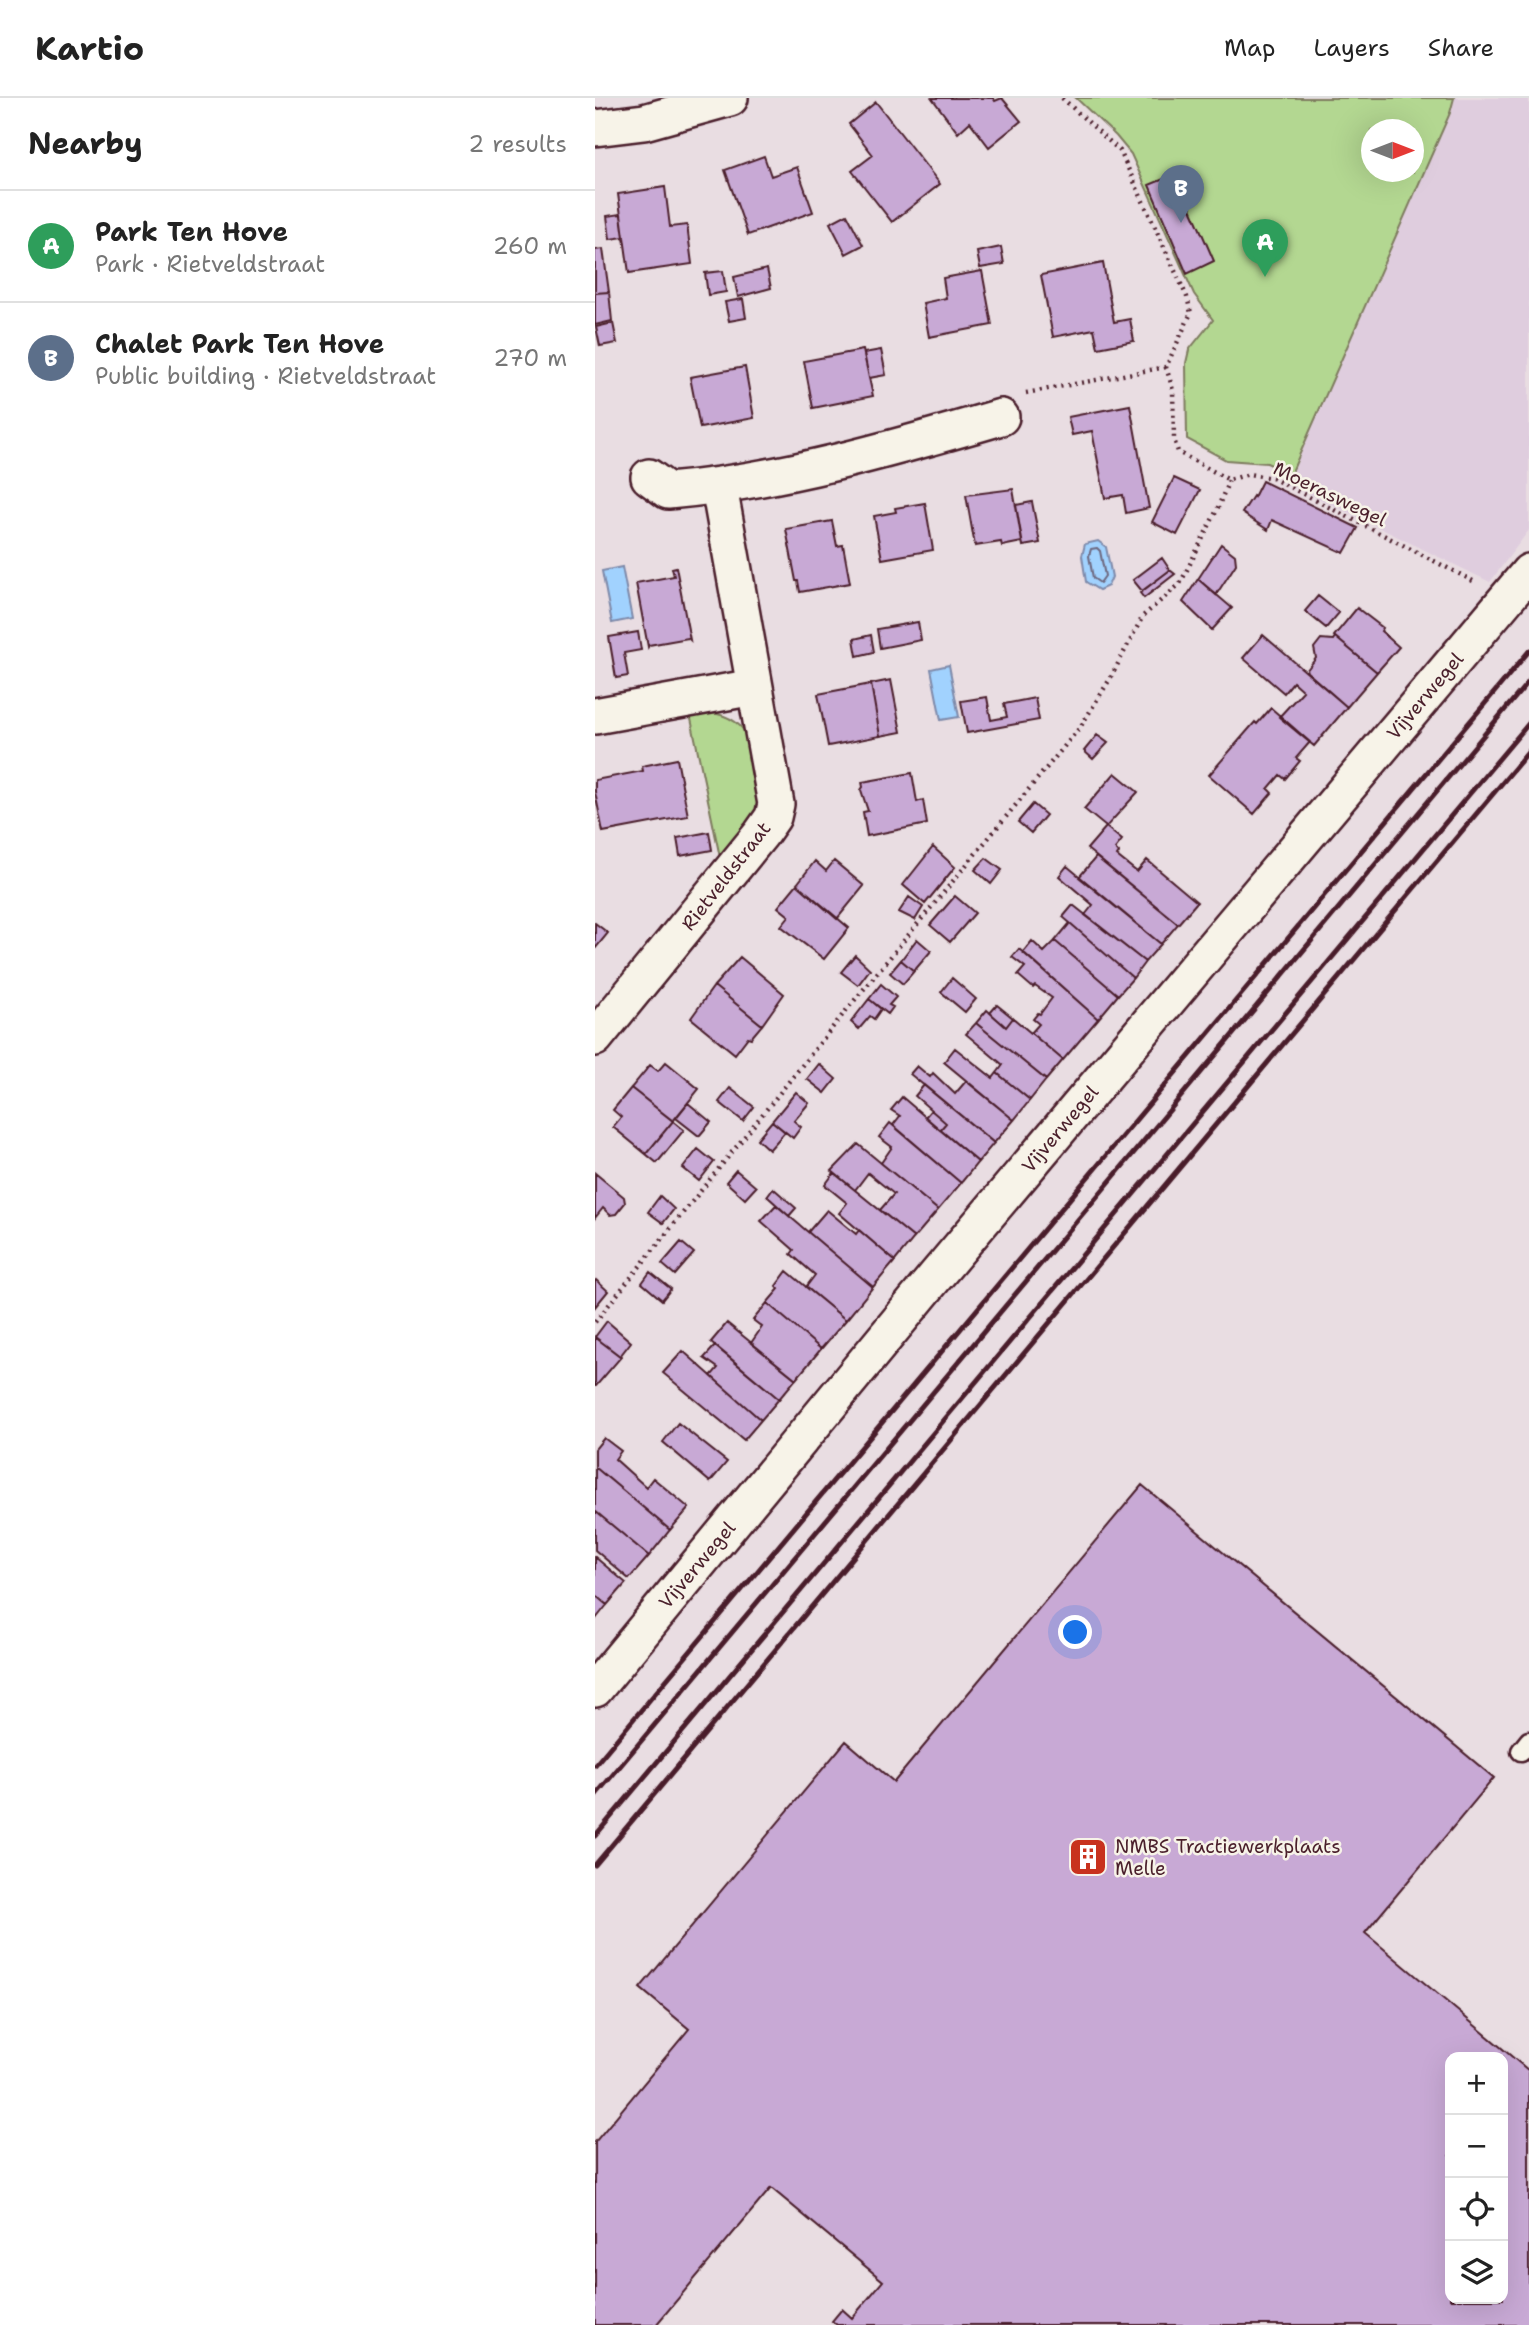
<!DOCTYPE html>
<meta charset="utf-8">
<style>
:root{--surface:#fff;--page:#f2f2f2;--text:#222;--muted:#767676;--line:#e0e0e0;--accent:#1a73e8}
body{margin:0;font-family:"Shantell Sans",sans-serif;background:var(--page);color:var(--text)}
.controls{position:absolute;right:21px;bottom:21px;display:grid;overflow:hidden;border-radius:14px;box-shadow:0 7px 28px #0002}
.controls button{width:63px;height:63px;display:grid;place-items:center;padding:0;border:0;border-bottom:2px solid var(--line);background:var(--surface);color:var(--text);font:35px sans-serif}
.compass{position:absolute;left:766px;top:21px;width:63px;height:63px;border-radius:50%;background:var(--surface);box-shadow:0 7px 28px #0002;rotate:90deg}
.you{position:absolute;left:481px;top:1535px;width:24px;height:24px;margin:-18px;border:5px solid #fff;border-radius:50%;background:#1a73e8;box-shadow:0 0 0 10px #1a73e833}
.badge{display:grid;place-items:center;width:46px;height:46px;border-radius:50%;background:var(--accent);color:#fff;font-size:23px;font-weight:700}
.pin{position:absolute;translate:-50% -58px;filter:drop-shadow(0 2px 4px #0008)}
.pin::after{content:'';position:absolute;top:37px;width:24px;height:21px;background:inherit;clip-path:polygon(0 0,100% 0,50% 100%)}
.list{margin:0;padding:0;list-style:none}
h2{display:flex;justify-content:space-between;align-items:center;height:91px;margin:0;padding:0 28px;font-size:30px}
h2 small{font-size:23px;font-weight:400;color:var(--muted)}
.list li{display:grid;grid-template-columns:46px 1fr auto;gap:21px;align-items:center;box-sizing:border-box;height:112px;padding:0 28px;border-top:2px solid var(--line)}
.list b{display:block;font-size:26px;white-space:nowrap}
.list p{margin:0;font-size:23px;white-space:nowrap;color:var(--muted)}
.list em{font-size:23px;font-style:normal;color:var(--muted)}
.icon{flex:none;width:38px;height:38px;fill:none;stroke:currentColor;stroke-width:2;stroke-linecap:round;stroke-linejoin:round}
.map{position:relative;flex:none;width:934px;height:2227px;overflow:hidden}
header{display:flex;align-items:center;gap:42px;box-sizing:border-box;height:98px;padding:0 35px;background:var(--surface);border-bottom:2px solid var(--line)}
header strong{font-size:33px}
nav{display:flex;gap:38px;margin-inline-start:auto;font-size:24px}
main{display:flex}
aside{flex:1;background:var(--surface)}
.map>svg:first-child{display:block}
.built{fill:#dfcdde}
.green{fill:#b3d791;stroke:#7e7b5e;stroke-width:2;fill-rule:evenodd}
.water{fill:#a1d2fe;stroke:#7e8aaa;stroke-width:2}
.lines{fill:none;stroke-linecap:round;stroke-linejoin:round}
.shore{stroke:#6d677f;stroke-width:2}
.building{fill:#c8a9d5;stroke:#4a1f2b;stroke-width:2;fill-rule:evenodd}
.lane-casing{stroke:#4a1f2b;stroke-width:23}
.street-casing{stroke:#4a1f2b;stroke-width:40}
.path{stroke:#4a1f2b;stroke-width:4.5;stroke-dasharray:2 5;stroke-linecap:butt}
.lane{stroke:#f7f3e8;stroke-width:18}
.street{stroke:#f7f3e8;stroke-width:35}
.rail{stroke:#4a1f2b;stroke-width:5}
.labels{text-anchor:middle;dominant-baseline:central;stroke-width:5;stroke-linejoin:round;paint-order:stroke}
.street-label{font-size:19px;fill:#4a1f2b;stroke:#f7f3e8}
.poi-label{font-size:19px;fill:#4a1f2b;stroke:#f7f3e8;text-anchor:start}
</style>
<header>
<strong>Kartio</strong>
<nav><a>Map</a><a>Layers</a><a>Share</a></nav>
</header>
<main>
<aside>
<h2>Nearby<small>2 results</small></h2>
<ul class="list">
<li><span class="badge" style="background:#2e9e5b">A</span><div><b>Park Ten Hove</b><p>Park · Rietveldstraat</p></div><em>260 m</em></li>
<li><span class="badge" style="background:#5c6f8a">B</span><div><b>Chalet Park Ten Hove</b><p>Public building · Rietveldstraat</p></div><em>270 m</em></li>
</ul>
</aside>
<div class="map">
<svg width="934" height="2227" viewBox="0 0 934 2227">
<rect width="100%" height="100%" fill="#e9dde2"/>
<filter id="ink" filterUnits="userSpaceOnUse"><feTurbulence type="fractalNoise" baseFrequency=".0143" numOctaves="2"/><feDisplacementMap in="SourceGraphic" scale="14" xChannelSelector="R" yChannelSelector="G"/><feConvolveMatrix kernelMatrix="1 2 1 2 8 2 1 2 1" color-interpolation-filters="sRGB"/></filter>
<g filter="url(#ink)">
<path class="built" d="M859 0H934V432L895 484 697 387 696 376 855 15Z"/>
<path class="green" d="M481 0H859L855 15 696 376 672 365 631 362 592 341 591 265 594 252 618 222 599 196 536 56 521 38ZM776 32H818V74H776Z
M105 614C167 615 160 667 164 713L126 764 95 616Z"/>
<path class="water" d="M503 443 511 449 517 479 513 488 504 492 491 484 487 458 490 446Z
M27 469 37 521 17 525 7 473Z
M354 567 364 619 346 622 336 571Z"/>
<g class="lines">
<path class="shore" d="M502 450 505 453 510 478 505 485 498 480 494 458 496 451Z"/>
</g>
<path class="building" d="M337 0H398L400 3 407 0 426 23 394 49 375 24 363 35Z
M281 4 345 86 297 124 257 73 278 57 254 26Z
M169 58 176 78 202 69 218 114 153 137 130 72Z
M581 76 619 163 592 176 554 87Z
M70 89 75 129 92 127 97 166 34 175 23 96Z
M26 116 29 139 15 141 12 118Z
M252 116 268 147 251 156 235 125Z
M406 149 409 166 385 170 382 154Z
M8 151 14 194 0 195V152Z
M508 165 519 224 535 221 539 243 503 250 499 231 458 239 446 177Z
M172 171 176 190 143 199 139 179Z
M128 173 131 194 113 197 110 175Z
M387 173 397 227 334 239 328 205 351 200 348 180Z
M14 194 17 223 0 227V195Z
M148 201 151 220 134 223 130 204Z
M18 225 22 245 5 248 1 229Z
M268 252 278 298 218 310 209 263Z
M286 252 291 277 274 280 269 255Z
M150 269 159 320 105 330 95 279Z
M535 307 554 410 531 415 528 397 510 400 497 333 477 337 473 319Z
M579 380 605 392 582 437 557 424Z
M667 383 763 430 749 455 677 422 673 432 647 415 658 398 659 399Z
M418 391 427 444 407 448 406 444 380 448 371 397Z
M437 404 445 445 428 448 421 407Z
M330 405 338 452 287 461 279 418 301 414 300 410Z
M237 423 242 448 248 447 255 485 205 494 203 483H201L191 431Z
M626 446 640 457 641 466 621 497 603 481Z
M567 460 575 472 547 493 538 482Z
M81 469 95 542 93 540 54 547 53 549 41 485 79 478 77 470Z
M575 472 580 476 549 500 545 495Z
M603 481 637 510 617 532 588 504Z
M723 498 744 515 731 530 710 513Z
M762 510 788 530 786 533 804 549 782 574 739 538Z
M323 524 326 542 285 550 282 531Z
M43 534 46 552 29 555 33 578 21 580 14 539Z
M276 537 279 554 262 558 259 541Z
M668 537 752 609 719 648 684 619 708 593 698 584 689 595 648 560Z
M740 539 782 574 752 609 711 573 721 560 719 550 726 541 738 542Z
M296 582 306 634 285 638 276 586Z
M276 586 285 638 233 648 223 596Z
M392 599 396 622 412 619 409 606 440 600 444 622 372 635 366 603Z
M676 610 715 644 701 660 705 663 690 681 685 677 673 691 677 695 659 716 614 677 660 624 662 626Z
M502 637 513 645 498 661 489 653Z
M82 661 93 718 8 734 0 694V682L48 673 47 668Z
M317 675 322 704 328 702 332 726 272 738 268 714 273 713 266 692 268 689 267 684Z
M520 675 543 694 511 729 489 711Z
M438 706 451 717 436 735 423 724Z
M511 729 527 742 520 751 524 755 522 758 542 774 552 762 602 804 583 826 492 751Z
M114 734 117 752 85 758 82 740Z
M338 749 360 769 330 806 308 787Z
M501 759 583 826 566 846 484 779Z
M391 760 407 772 396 786 380 772Z
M220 763 231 773 239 763 269 788 242 821 202 786Z
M472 768 566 846 550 864 490 817 498 807 464 778Z
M202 786 254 830 229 861 186 828 194 818 183 809Z
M360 798 380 815 355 844 335 827Z
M314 799 328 809 320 822 304 814Z
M478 807 550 864 538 880 468 819Z
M0 825 13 835 0 851Z
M475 825 538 880 523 897 460 843Z
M322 841 336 853 319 873 306 862Z
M437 843 449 854 460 843 523 897 503 921 428 854Z
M424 851 503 921 468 962 436 935 444 926 438 921 443 915 445 916 457 900 440 888 438 890 423 877 430 869 417 859Z
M260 857 275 871 263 887 246 874Z
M145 859 189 896 167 927 119 888Z
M306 862 319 873 308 886 295 875Z
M357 880 381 901 370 914 346 894Z
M286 886 301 899 294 907 298 909 293 916 274 901Z
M119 888 167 927 156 940 153 939 140 956 96 920Z
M274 901 286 911 279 921 275 918 264 931 256 924Z
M402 907 418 920 411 929 395 915Z
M392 912 411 929 418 920 468 962 451 982 381 925Z
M381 925 451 982 435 1002 402 975 408 967 371 936Z
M360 950 398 980 402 975 435 1002 419 1022 349 964Z
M71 964 104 991 78 1023 36 990 55 967 63 973Z
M224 966 241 981 230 995 212 981Z
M322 968 335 979 338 975 360 996 371 983 419 1022 399 1045 315 976Z
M329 987 399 1045 383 1064 345 1032 351 1025 320 998Z
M36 990 78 1023 51 1056 18 1029 26 1019 18 1012Z
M135 990 159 1009 148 1023 124 1004Z
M201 994 214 1005 199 1023 206 1029 198 1040 177 1023Z
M307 999 383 1064 366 1085 298 1027 305 1018 296 1012Z
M93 1005 116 1024 104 1038 81 1020Z
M336 1012 351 1025 345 1032 330 1019Z
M78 1023 89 1032 62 1065 51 1056Z
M177 1023 190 1034 174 1052 162 1041Z
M295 1025 366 1085 343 1112 286 1065 297 1049 284 1039Z
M263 1046 343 1112 319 1140 285 1112 299 1096 273 1075 260 1092 237 1073Z
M103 1051 119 1064 104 1083 88 1070Z
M141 1072 161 1089 150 1101 131 1084Z
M0 1075 29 1099 30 1105 21 1116 15 1117 8 1110 0 1120Z
M239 1075 319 1140 300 1163 244 1115 252 1105 230 1087Z
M178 1090 201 1110 194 1118 172 1098Z
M65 1098 79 1111 68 1125 53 1114Z
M181 1107 278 1189 251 1222 211 1189 220 1177 196 1156 199 1152 166 1123Z
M232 1112 261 1136 264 1132 300 1163 278 1189 213 1134Z
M86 1144 99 1155 80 1177 67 1166Z
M192 1173 251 1222 226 1251 172 1205 184 1191 181 1188Z
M55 1174 76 1191 67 1202 47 1185Z
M1 1182 13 1193 0 1209V1183Z
M172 1205 226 1251 201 1281 156 1245 167 1229 158 1222Z
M12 1223 36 1244 25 1258 0 1239Z
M132 1225 201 1281 184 1301 116 1244Z
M0 1239 26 1259 1 1288H0Z
M120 1248 184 1301 166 1322 116 1278 123 1270 109 1260Z
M88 1253 166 1322 149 1342 68 1275Z
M83 1325 132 1364 115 1384 68 1344Z
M9 1340 26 1353 20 1361 51 1389 58 1380 94 1410 75 1432 0 1369V1351Z
M0 1369 75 1432 54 1458 0 1413Z
M547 1387 899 1680 770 1835 934 1973V2227H242L237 2223 247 2211 257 2220 288 2183 176 2090 61 2227H0V2044L94 1931 45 1890 251 1643 299 1684ZM855 1959H908V2201H855Z
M0 1413 54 1458 34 1481 0 1452Z
M0 1459 31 1485 12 1507 0 1497Z
M0 1497 12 1507 0 1522Z"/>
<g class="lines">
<defs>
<path id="lane" d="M926 1653 934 1643"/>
<path id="street" d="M0 30 49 24 135 0
M54 379 73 393C186 383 297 351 406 319
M0 618 159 589
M0 940 166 736 178 719 181 706 124 389
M0 1591 340 1179 934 474"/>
</defs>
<use href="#lane" class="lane-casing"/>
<use href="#street" class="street-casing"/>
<path class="path" d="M467 0 525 53 592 199 596 215 571 269 578 292 579 341 583 354 634 382 654 376 677 380 880 484
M431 295 571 269
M0 1224 254 909 486 628 515 581 548 518 585 486 622 412 634 382"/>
<use href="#lane" class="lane"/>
<use href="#street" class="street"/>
<path class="rail" d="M0 1667 934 553
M0 1698 934 583
M0 1738 934 625
M0 1767 934 653"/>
</g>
</g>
<defs>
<symbol id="building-square" viewBox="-11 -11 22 22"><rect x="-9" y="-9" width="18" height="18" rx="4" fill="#c8321e" stroke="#f7f3e8"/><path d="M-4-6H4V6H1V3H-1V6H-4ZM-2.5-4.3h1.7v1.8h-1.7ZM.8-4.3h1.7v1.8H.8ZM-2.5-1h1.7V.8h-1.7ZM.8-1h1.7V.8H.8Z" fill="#fff"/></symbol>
</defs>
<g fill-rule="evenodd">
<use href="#building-square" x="471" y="1737" width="44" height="44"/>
</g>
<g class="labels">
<g class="street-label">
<text transform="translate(735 396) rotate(26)">Moeraswegel</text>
<text transform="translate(830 598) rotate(-50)">Vijverwegel</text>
<text transform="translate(131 778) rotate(-52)">Rietveldstraat</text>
<text transform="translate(465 1031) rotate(-50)">Vijverwegel</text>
<text transform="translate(102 1467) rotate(-50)">Vijverwegel</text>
</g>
<g class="poi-label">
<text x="520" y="1748">NMBS Tractiewerkplaats<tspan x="520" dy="22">Melle</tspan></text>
</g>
</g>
</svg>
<div class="controls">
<button>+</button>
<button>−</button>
<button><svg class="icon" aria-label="locate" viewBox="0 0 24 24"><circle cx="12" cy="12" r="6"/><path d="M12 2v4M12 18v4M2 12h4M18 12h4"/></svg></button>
<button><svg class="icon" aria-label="layers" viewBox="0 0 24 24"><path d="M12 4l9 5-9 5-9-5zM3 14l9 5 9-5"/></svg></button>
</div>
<svg class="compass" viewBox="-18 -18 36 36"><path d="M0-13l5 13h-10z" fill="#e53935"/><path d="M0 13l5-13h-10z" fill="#767676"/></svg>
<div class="you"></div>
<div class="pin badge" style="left:670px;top:179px;background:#2e9e5b">A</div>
<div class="pin badge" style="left:586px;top:125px;background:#5c6f8a">B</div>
</div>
</main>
